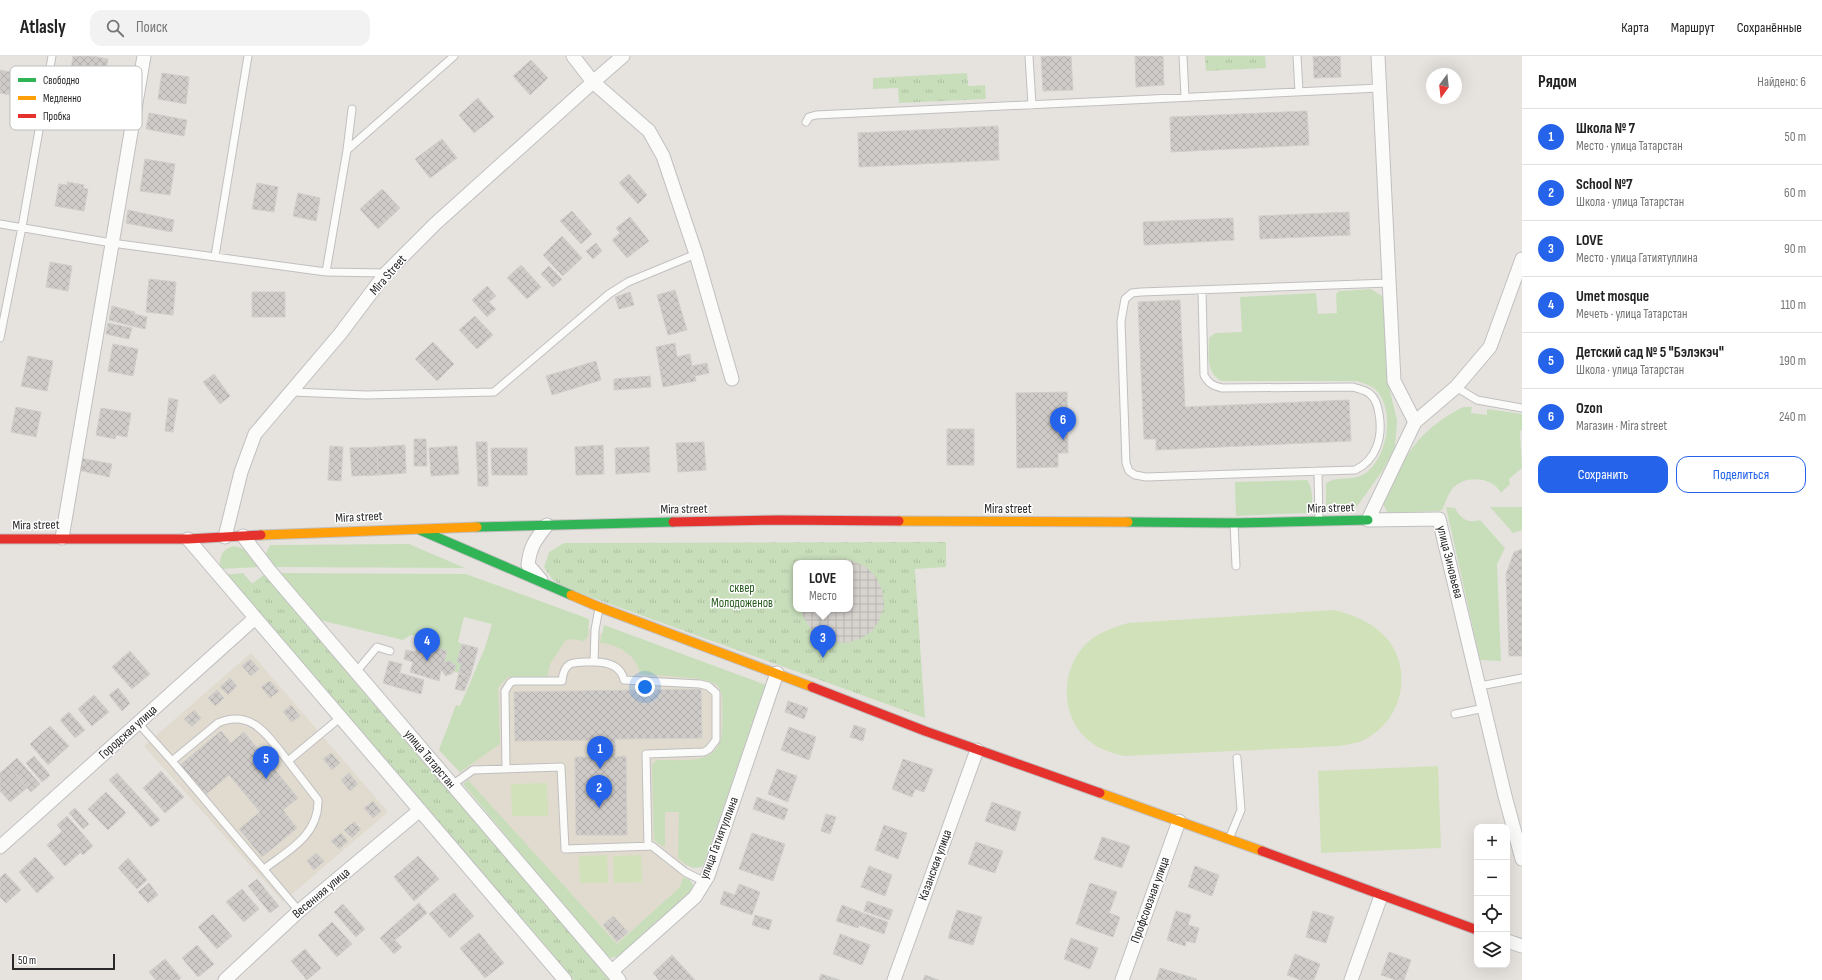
<!DOCTYPE html>
<html lang="ru">
<meta charset="utf-8">
<style>
:root{--surface:#fff;--page:#f2f2f2;--text:#222;--muted:#767676;--line:#e0e0e0;--accent:#2563eb}
body{margin:0;font-family:"Sofia Sans Condensed",sans-serif;background:var(--page);color:var(--text)}
.controls{position:absolute;right:12px;bottom:12px;display:grid;overflow:hidden;border-radius:8px;box-shadow:0 4px 16px #0002}
.controls button{width:36px;height:36px;display:grid;place-items:center;padding:0;border:0;border-bottom:1px solid var(--line);background:var(--surface);color:var(--text);font:20px sans-serif}
.compass{position:absolute;left:1426px;top:12px;width:36px;height:36px;border-radius:50%;background:var(--surface);box-shadow:0 4px 16px #0002;rotate:195deg}
.scale{position:absolute;left:12px;bottom:10px;width:103px;box-sizing:border-box;padding-left:4px;border:2px solid #292929;border-top:0;font-size:11px;line-height:14px;white-space:nowrap;color:#292929;-webkit-text-stroke:3px #fff;paint-order:stroke}
.you{position:absolute;left:645px;top:631px;width:14px;height:14px;margin:-10px;border:3px solid #fff;border-radius:50%;background:#1a73e8;box-shadow:0 0 0 6px #1a73e833}
.badge{display:grid;place-items:center;width:26px;height:26px;border-radius:50%;background:var(--accent);color:#fff;font-size:13px;font-weight:700}
.pin{position:absolute;translate:-50% -33px;filter:drop-shadow(0 1px 2px #0008)}
.pin::after{content:'';position:absolute;top:21px;width:14px;height:12px;background:inherit;clip-path:polygon(0 0,100% 0,50% 100%)}
.popup{position:absolute;left:793px;top:504px;width:60px;height:52px;box-sizing:border-box;display:grid;place-content:center;border-radius:8px;background:var(--surface);filter:drop-shadow(0 1px 3px #0005);font-size:13px;white-space:nowrap;color:var(--muted)}
.popup b{font-size:15px;color:var(--text)}
.popup::after{content:'';position:absolute;left:50%;top:100%;margin-left:-8px;border:8px solid transparent;border-top-color:var(--surface)}
.list{margin:0;padding:0;list-style:none}
h2{display:flex;justify-content:space-between;align-items:center;height:52px;margin:0;padding:0 16px;font-size:17px}
h2 small{font-size:13px;font-weight:400;color:var(--muted)}
.list li{display:grid;grid-template-columns:26px 1fr auto;gap:12px;align-items:center;box-sizing:border-box;height:56px;padding:0 16px;border-top:1px solid var(--line)}
.list b{display:block;font-size:15px;white-space:nowrap}
.list p{margin:0;font-size:13px;white-space:nowrap;color:var(--muted)}
.list em{font-size:13px;font-style:normal;color:var(--muted)}
.actions{display:flex;gap:8px;padding:12px 16px}
.actions a{flex:1;padding:9px 0;border:1px solid var(--accent);border-radius:12px;text-align:center;font-size:14px;color:var(--accent)}
.actions .main{background:var(--accent);color:#fff}
.icon{flex:none;width:22px;height:22px;fill:none;stroke:currentColor;stroke-width:2;stroke-linecap:round;stroke-linejoin:round}
.map{position:relative;flex:none;width:1522px;height:924px;overflow:hidden}
header{display:flex;align-items:center;gap:24px;box-sizing:border-box;height:56px;padding:0 20px;background:var(--surface);border-bottom:1px solid var(--line)}
header strong{font-size:19px}
nav{display:flex;gap:22px;margin-inline-start:auto;font-size:14px}
.search{width:280px;height:36px;background:var(--page);display:flex;align-items:center;gap:10px;box-sizing:border-box;padding:0 14px;border-radius:12px;color:var(--muted);font-size:15px}
main{display:flex}
aside{flex:1;background:var(--surface)}
.map>svg:first-child{display:block}
.education{fill:#e0dbce}
.grass{fill:#c8debb}
.park{fill:url(#park-tufts);fill-rule:evenodd}
.pitch{fill:#d1e1ba}
.plaza{fill:url(#plaza-grid)}
.building{fill:url(#building-cross-hatch);stroke:#d1cfcb}
.lines{fill:none;stroke-linecap:round;stroke-linejoin:round}
.lane-casing{stroke:#c1bfc0;stroke-width:9}
.street-casing{stroke:#c1bfc0;stroke-width:15}
.fast-casing{stroke:#c1bfc0;stroke-width:11}
.slow-casing{stroke:#c1bfc0;stroke-width:11}
.jam-casing{stroke:#c1bfc0;stroke-width:11}
.lane{stroke:#fbfbfa;stroke-width:7}
.street{stroke:#fbfbfa;stroke-width:13}
.fast{stroke:#30b455;stroke-width:9}
.slow{stroke:#ff9f0a;stroke-width:9}
.jam{stroke:#e5322d;stroke-width:9}
.labels{text-anchor:middle;dominant-baseline:central;stroke-width:3;stroke-linejoin:round;paint-order:stroke}
.street-label{font-size:13px;fill:#292929;stroke:#fff}
.park-label{font-size:13px;fill:#2b5d22;stroke:#fff}
.key{fill:#fff;stroke:#bfbfbf;stroke-width:1}
.key-label{font-size:11px;fill:#292929}
</style>
<header>
<strong>Atlasly</strong>
<div class="search"><svg class="icon" aria-label="search" viewBox="0 0 24 24"><circle cx="10" cy="10" r="6"/><path d="M15 15l6 6"/></svg>Поиск</div>
<nav><a>Карта</a><a>Маршрут</a><a>Сохранённые</a></nav>
</header>
<main>
<div class="map">
<svg width="1522" height="924" viewBox="0 0 1522 924">
<defs>
<pattern id="park-tufts" width="24" height="20" patternUnits="userSpaceOnUse"><rect width="24" height="20" fill="#c8debb"/><path d="M3 7l-1-3M5 7V3M7 7l1-3M15 17l-1-3M17 17v-4M19 17l1-3" fill="none" stroke="#acbea1"/></pattern>
<pattern id="plaza-grid" width="8" height="8" patternUnits="userSpaceOnUse"><rect width="8" height="8" fill="#d6d3cf"/><path d="M0 4h8M4 0v8" fill="none" stroke="#b8b5b2"/></pattern>
<pattern id="building-cross-hatch" width="8" height="8" patternUnits="userSpaceOnUse"><rect width="8" height="8" fill="#cecbc8"/><path d="M0 0l8 8M0 8l8-8" fill="none" stroke="#b1aeac"/></pattern>
</defs>
<rect width="100%" height="100%" fill="#e6e3df"/>
<path class="education" d="M492 568 588 572 744 632 680 831 617 888 439 694 456 649 460 650 485 592Z
M251 597 388 756 283 846 144 690Z"/>
<path class="grass" d="M1371 233 1382 240 1384 245 1387 323 1397 364 1395 391 1383 414 1358 449 1350 456 1331 457 1327 455 1326 451V427C1339 419 1355 426 1367 416 1388 399 1395 354 1376 334 1371 329 1363 327 1356 325H1221C1205 315 1209 299 1209 282L1215 277 1242 276 1240 241 1316 237 1318 258 1337 257 1336 238 1339 235Z
M1463 351H1472L1471 357 1487 359V353L1522 358V374L1520 375 1522 412 1509 423 1510 428 1501 437C1493 421 1467 419 1454 431 1448 437 1446 446 1442 454L1437 455 1388 457 1384 450V444C1405 399 1417 375 1463 351Z
M1307 424C1313 431 1314 450 1309 457L1236 460 1235 426Z
M1446 451 1455 452C1460 462 1468 468 1480 464L1505 492 1497 508 1501 605 1480 604Z
M1490 451H1522V474L1513 477Z
M409 488 465 512 272 511 265 499 270 489Z
M234 490 244 493 260 511 220 513C219 502 221 493 234 490Z
M243 517 289 570V578L223 519Z
M279 517 466 518 589 563 588 580 584 585 570 583 565 585 550 608 547 621H508L500 629 498 633 500 688 460 716 439 694 456 649 460 650 485 592 492 568 464 561 458 586 462 588 457 606 461 608 459 617 454 616 456 610 450 605 444 606 447 595 419 586 420 581 411 579 403 584 315 563Z
M604 569 766 629 703 810C692 815 686 809 678 802L679 756H665V790H662L654 784 652 709 657 704C677 703 713 710 720 685 724 672 722 654 722 639 721 635 720 632 717 629 705 620 656 620 640 618 638 601 617 587 600 587Z
M468 724 617 888 680 831 683 821 689 823 693 828 692 836 621 900 610 902 598 891 463 728Z"/>
<path class="park" d="M1205 0H1265L1266 12 1206 15Z
M967 17 968 30 985 29 986 43 899 47 898 32 873 33V22Z
M946 486V511L915 513 925 662 563 531 552 523 544 511 549 496 564 487ZM796 507H850V553H796Z
M265 518 615 924H574L240 537Z"/>
<path class="pitch" d="M1334 554C1355 559 1376 568 1389 585 1412 616 1402 662 1369 681 1360 687 1350 688 1340 690L1124 700C1111 697 1099 693 1088 684 1061 661 1060 618 1083 591 1095 577 1112 572 1128 567Z
M1438 710 1441 792 1321 797 1318 715Z
M547 727 548 760H512L511 728Z
M607 799 608 827H580L579 800Z
M641 799 642 826 614 827 613 800Z"/>
<path class="plaza" d="M840 503 853 505 866 511 876 521 882 534 884 549 880 563 872 575 860 583 846 587 831 586 819 580 810 572 803 560 801 553H850V507H826Z"/>
<path class="building" d="M73 0H92L108 3 103 29 80 24 82 15 71 13Z
M1041 0H1071L1073 34 1043 35Z
M1135 0H1163L1164 29 1136 31Z
M1313 0H1340L1341 21 1314 22Z
M531 4 548 22 530 39 513 20Z
M0 14 21 18 16 40 0 37Z
M162 17 189 21 186 48 158 43Z
M478 42 494 61 474 77 459 59Z
M1307 55 1309 89 1171 96 1170 61Z
M149 57 187 64 184 80 146 73Z
M998 70 999 104 859 111 858 77Z
M442 83 457 102 430 122 415 103Z
M145 103 175 108 170 139 140 135Z
M629 118 647 139 638 148 619 127Z
M67 126 84 129 83 132 88 133 84 155 55 150 59 128 67 129Z
M257 127 278 131 274 156 252 153Z
M382 133 400 152 378 173 360 153Z
M298 137 320 142 316 165 293 160Z
M128 154 174 164 172 176 126 167Z
M572 155 592 178 581 188 560 165Z
M1349 156 1350 179 1260 183 1259 160Z
M630 161 649 185 627 202 612 184 620 177 616 172Z
M1233 162 1234 184 1144 189 1143 166Z
M562 180 582 202 563 220 543 199Z
M596 187 602 195 593 203 586 195Z
M50 206 72 210 68 235 46 231Z
M521 209 541 231 527 243 507 222Z
M549 210 562 223 553 231 541 218Z
M149 223 176 226 173 259 146 256Z
M487 230 496 240 489 246 496 253 487 261 472 244Z
M675 234 687 274 668 279 657 239Z
M252 236H285V261H252Z
M630 236 634 249 619 253 615 241Z
M1180 244 1185 351 1349 344 1351 385 1156 394V383H1144L1138 246Z
M112 250 135 256 132 270 109 264Z
M134 258 147 261 145 273 132 270Z
M475 260 493 279 477 293 459 274Z
M108 267 132 272 129 283 106 278Z
M433 286 454 308 437 325 415 303Z
M675 287 677 301 690 298 692 310 707 307 709 317 695 320 696 325 663 331 656 291Z
M113 288 138 293 133 320 108 315Z
M28 300 53 305 47 335 21 330Z
M596 305 601 324 552 339 546 320Z
M214 318 230 340 220 348 203 326Z
M650 320 651 331 614 334V323Z
M1067 336 1068 397H1058V411L1017 412 1016 337Z
M169 342 178 344 173 376 165 375Z
M16 351 41 356 36 381 11 376Z
M101 352 131 357 127 381 116 379 115 383 96 379Z
M947 373H974V409H947Z
M414 383H426L427 410H414Z
M476 386H487L488 430H478Z
M704 386 706 414 678 416 676 387Z
M405 389 406 417 378 419 377 391Z
M603 389 604 418 576 419 575 391Z
M330 390 343 391 341 425 328 424Z
M457 390 459 418 431 420 429 392Z
M377 391 378 419 352 420 350 392Z
M649 391 650 416 616 418 615 392Z
M491 392H527V419H492Z
M80 402 112 408 109 421 78 414Z
M1522 493V600H1509L1506 518 1514 496Z
M418 586 447 595 444 606 450 605 456 610 453 617 446 620 441 614 439 625 410 616 413 606 404 603 406 594 416 596Z
M462 588 478 592 470 621 459 617 461 608 457 606Z
M130 595 150 618 132 633 112 611Z
M250 603 259 613 251 620 242 610Z
M389 605 402 608 396 631 383 627Z
M400 617 424 624 421 638 396 631Z
M459 617 470 621 464 635 455 633Z
M230 622 237 630 228 639 220 631Z
M270 625 279 635 270 642 261 631Z
M118 632 130 647 122 655 109 639Z
M701 633 702 682 615 683V701L626 700 627 779H576L575 701H591V684L515 685 514 636Z
M217 634 224 642 215 650 208 642Z
M94 639 109 656 92 670 78 653Z
M788 645 808 652 804 663 785 656Z
M291 649 300 660 292 666 283 656Z
M194 654 201 662 192 671 184 663Z
M69 656 85 674 75 682 60 664Z
M854 669 866 673 863 685 850 681Z
M50 670 69 690 48 709 30 688Z
M789 671 816 681 809 704 781 694Z
M221 675 231 687 244 676 298 742 283 754 297 772 262 801 239 773 260 756 229 719 205 739 180 709Z
M331 697 340 707 332 714 323 703Z
M34 700 50 719 42 726 26 707Z
M17 702 40 728 31 736 8 710Z
M903 703 933 713 924 736 915 733 912 741 892 733Z
M8 710 27 732 10 746 0 735V717Z
M777 713 797 720 788 746 768 738Z
M161 715 184 741 165 757 143 732Z
M117 717 160 764 151 771 109 724Z
M349 717 358 728 350 735 341 724Z
M106 736 126 757 108 774 88 753Z
M757 741 788 753 784 764 753 753Z
M373 745 381 755 373 762 364 752Z
M992 746 1021 756 1015 775 985 765Z
M75 752 89 768 83 773 69 757Z
M826 758 836 761 830 778 821 775Z
M67 760 93 790 83 799 57 769Z
M354 766 361 773 352 782 344 774Z
M884 769 907 777 898 803 875 794Z
M62 775 81 796 65 810 47 789Z
M341 777 348 785 339 793 331 785Z
M752 777 785 788 773 825 739 813Z
M1102 781 1130 790 1122 812 1094 803Z
M976 786 1003 795 995 817 968 808Z
M316 797 324 805 314 814 307 805Z
M418 800 439 823 414 845 394 821Z
M35 801 54 822 37 837 19 816Z
M128 802 147 824 137 833 118 812Z
M869 810 892 819 885 840 861 831Z
M1195 810 1219 819 1212 840 1188 831Z
M5 817 21 834 6 847 0 841V822Z
M257 823 279 850 270 857 248 830Z
M149 827 158 839 148 847 138 836Z
M1090 827 1117 836 1109 857 1120 861 1113 881 1076 868Z
M739 828 760 836 752 859 720 848 724 835 735 839Z
M242 833 259 853 244 866 226 846Z
M454 837 474 860 450 882 429 858Z
M867 845 893 854 889 864 864 855Z
M419 847 427 857 395 884 402 891 394 898 380 882Z
M343 848 365 873 356 881 334 856Z
M842 849 863 857 858 872 836 865Z
M957 854 982 861 973 889 948 882Z
M1176 855 1191 859 1188 869 1199 872 1195 887 1186 885 1185 890 1167 884Z
M1313 855 1334 861 1326 887 1306 881Z
M863 857 888 866 884 878 859 869Z
M213 858 232 880 217 893 198 871Z
M755 859 772 864 769 874 752 869Z
M613 860 628 876 617 886 603 869Z
M332 866 352 888 337 901 318 879Z
M479 877 504 907 485 922 460 892Z
M840 878 870 889 862 909 833 898Z
M1071 882 1098 892 1090 913 1064 903Z
M197 889 214 908 198 921 182 902Z
M305 893 321 912 307 924 291 905Z
M1389 896 1411 904 1404 924H1396L1381 919Z
M1295 898 1320 908 1314 924H1301L1287 919Z
M672 899 695 924H659L653 917Z
M165 903 181 922 179 924H156L149 916Z
M1160 912 1197 923 1196 924H1156Z
M821 918 840 924H819Z
M925 919 939 924H923Z"/>
<g class="lines">
<defs>
<path id="lane" d="M1029 0 1032 49
M1183 0 1185 41
M1297 0 1299 36
M806 66 809 61 816 59 1379 32
M347 94 352 53
M0 168 112 187 326 216 386 217
M215 200 248 0
M326 216 347 94 454 0
M1202 234 1204 319C1208 327 1213 330 1222 332L1353 331C1358 333 1366 334 1370 338 1376 343 1378 350 1379 358 1383 380 1377 404 1355 414L1146 421 1135 419 1129 415 1126 407 1121 265 1125 243 1132 237 1141 236 1389 227
M0 282 22 171 52 0
M1456 331 1477 344 1522 352
M292 336 366 339 494 336 609 238 628 226 696 198
M1318 415 1319 465
M1234 467 1236 510
M599 552 595 574 594 606C608 606 621 610 624 624L700 628 708 630 716 637V684L709 693 704 696 646 698 648 790
M356 616 377 591 390 595
M1480 630 1522 622
M1455 658 1485 652
M138 667 172 705
M506 713 505 635 510 627 513 625H562C564 603 576 606 594 606
M452 729 473 714 561 711 565 793 652 790 685 816 705 826
M1229 783 1241 754 1237 702
M264 813C289 794 319 779 318 744L288 705
M299 855 172 705 218 667C253 652 269 682 288 705L341 661"/>
<path id="street" d="M623 0 593 26 649 75 663 100 696 198 732 323
M1378 0 1394 325 1415 366
M1522 203 1490 291 1456 331 1415 366 1368 464 1439 463 1505 740 1522 803
M243 480 269 514 619 924
M225 481 241 416 255 378 340 278 386 217 435 168 593 26 573 0
M62 482 144 0
M188 483 565 924
M541 524 528 509C530 490 536 483 547 469
M0 791 255 562
M1507 885 1522 890
M612 915 695 841 708 820 777 617
M225 924 299 855 420 754
M894 924 977 694
M1122 924 1179 765
M1351 924 1381 840"/>
<path id="fast" d="M1128 466 1234 467 1368 464
M477 471 673 466
M420 474 571 539"/>
<path id="slow" d="M899 465 1128 466
M261 479 477 471
M571 539 599 551 812 631
M1100 737 1262 795"/>
<path id="jam" d="M673 466 778 464 899 465
M0 483H188L261 479
M812 631 925 675 1100 737
M1262 795 1477 874"/>
</defs>
<use href="#lane" class="lane-casing"/>
<use href="#street" class="street-casing"/>
<use href="#fast" class="fast-casing"/>
<use href="#slow" class="slow-casing"/>
<use href="#jam" class="jam-casing"/>
<use href="#lane" class="lane"/>
<use href="#street" class="street"/>
<use href="#fast" class="fast"/>
<use href="#slow" class="slow"/>
<use href="#jam" class="jam"/>
</g>
<g class="labels">
<g class="street-label">
<text transform="translate(388 219) rotate(-49)">Mira Street</text>
<text transform="translate(1331 452) rotate(-2)">Mira street</text>
<text transform="translate(684 453) rotate(-1)">Mira street</text>
<text x="1008" y="453">Mira street</text>
<text transform="translate(359 461) rotate(-3)">Mira street</text>
<text transform="translate(36 469) rotate(-1)">Mira street</text>
<text transform="translate(1450 506) rotate(76)">улица Зиновьева</text>
<text transform="translate(128 676) rotate(-42)">Городская улица</text>
<text transform="translate(430 703) rotate(50)">улица Татарстан</text>
<text transform="translate(719 782) rotate(-69)">улица Гатиятуллина</text>
<text transform="translate(935 809) rotate(-70)">Казанская улица</text>
<text transform="translate(321 837) rotate(-40)">Весенняя улица</text>
<text transform="translate(1150 844) rotate(-70)">Профсоюзная улица</text>
</g>
<g class="park-label">
<text x="742" y="532">сквер<tspan x="742" dy="15">Молодоженов</tspan></text>
</g>
</g>
<rect x="10" y="10" width="132" height="64" rx="6" class="key"/>
<rect x="18" y="22" width="18" height="4" fill="#30b455"/>
<rect x="18" y="40" width="18" height="4" fill="#ff9f0a"/>
<rect x="18" y="58" width="18" height="4" fill="#e5322d"/>
<g class="key-label">
<text x="43" y="28">Свободно</text>
<text x="43" y="46">Медленно</text>
<text x="43" y="64">Пробка</text>
</g>
</svg>
<div class="controls">
<button>+</button>
<button>−</button>
<button><svg class="icon" aria-label="locate" viewBox="0 0 24 24"><circle cx="12" cy="12" r="6"/><path d="M12 2v4M12 18v4M2 12h4M18 12h4"/></svg></button>
<button><svg class="icon" aria-label="layers" viewBox="0 0 24 24"><path d="M12 4l9 5-9 5-9-5zM3 14l9 5 9-5"/></svg></button>
</div>
<svg class="compass" viewBox="-18 -18 36 36"><path d="M0-13l5 13h-10z" fill="#e53935"/><path d="M0 13l5-13h-10z" fill="#767676"/></svg>
<div class="scale">50 m</div>
<div class="you"></div>
<div class="pin badge" style="left:600px;top:713px">1</div>
<div class="pin badge" style="left:599px;top:752px">2</div>
<div class="pin badge" style="left:823px;top:602px">3</div>
<div class="popup"><b>LOVE</b>Место</div>
<div class="pin badge" style="left:427px;top:605px">4</div>
<div class="pin badge" style="left:266px;top:723px">5</div>
<div class="pin badge" style="left:1063px;top:384px">6</div>
</div>
<aside>
<h2>Рядом<small>Найдено: 6</small></h2>
<ul class="list">
<li><span class="badge">1</span><div><b>Школа № 7</b><p>Место · улица Татарстан</p></div><em>50 m</em></li>
<li><span class="badge">2</span><div><b>School №7</b><p>Школа · улица Татарстан</p></div><em>60 m</em></li>
<li><span class="badge">3</span><div><b>LOVE</b><p>Место · улица Гатиятуллина</p></div><em>90 m</em></li>
<li><span class="badge">4</span><div><b>Umet mosque</b><p>Мечеть · улица Татарстан</p></div><em>110 m</em></li>
<li><span class="badge">5</span><div><b>Детский сад № 5 &quot;Бэлэкэч&quot;</b><p>Школа · улица Татарстан</p></div><em>190 m</em></li>
<li><span class="badge">6</span><div><b>Ozon</b><p>Магазин · Mira street</p></div><em>240 m</em></li>
</ul>
<div class="actions"><a class="main">Сохранить</a><a>Поделиться</a></div>
</aside>
</main>
